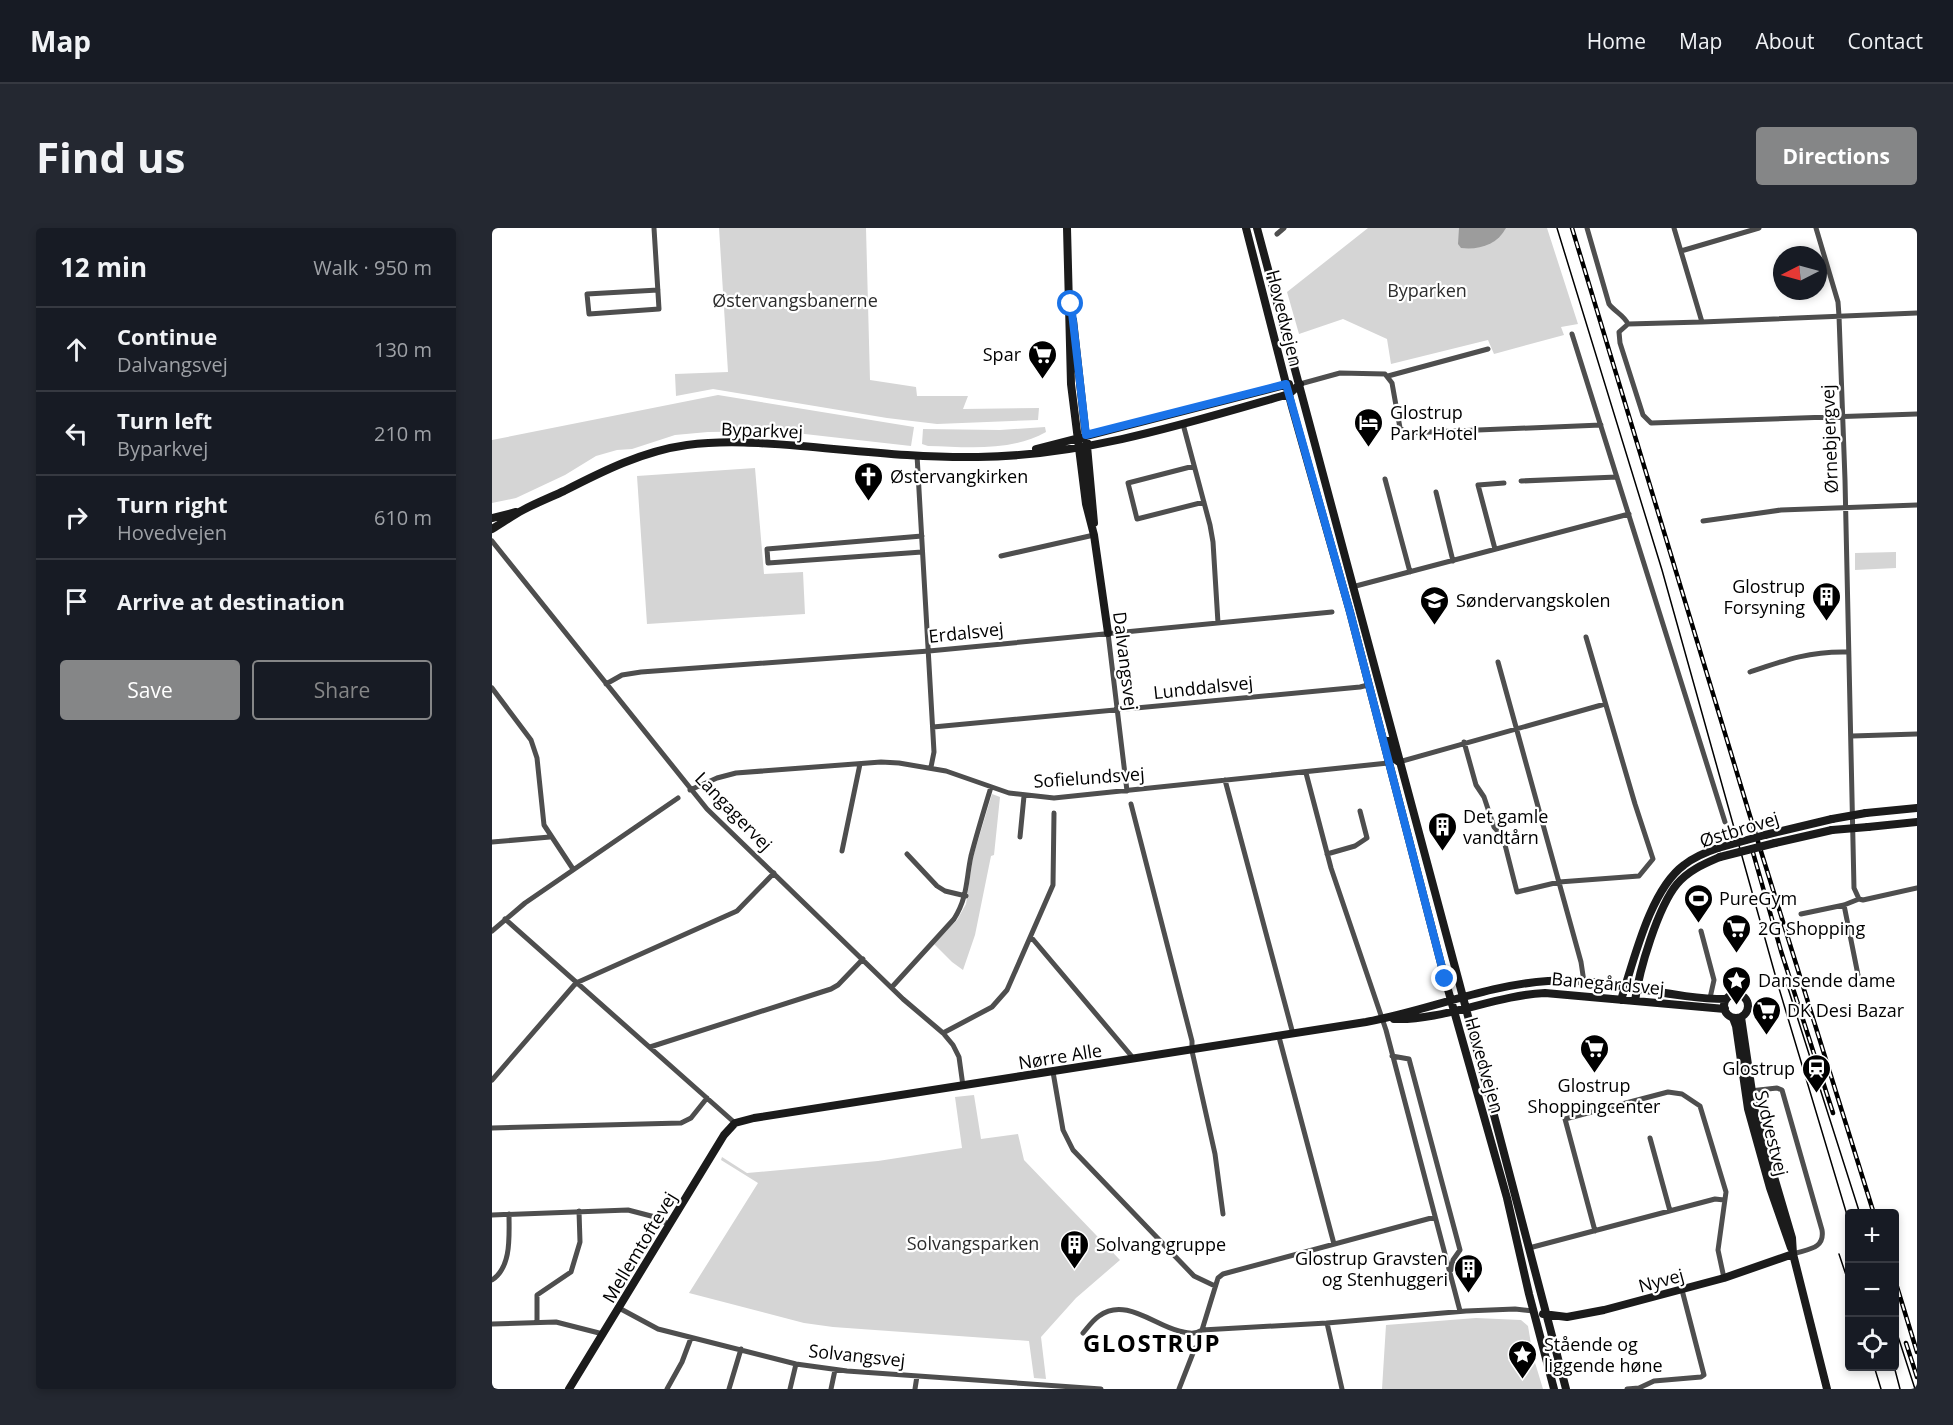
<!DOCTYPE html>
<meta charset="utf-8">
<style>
:root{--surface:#171b24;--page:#242831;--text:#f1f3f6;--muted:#9ea1a6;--line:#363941;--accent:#858687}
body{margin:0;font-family:"Open Sans",sans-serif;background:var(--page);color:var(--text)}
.controls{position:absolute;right:18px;bottom:18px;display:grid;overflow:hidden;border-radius:6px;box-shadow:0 3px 9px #0003}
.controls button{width:54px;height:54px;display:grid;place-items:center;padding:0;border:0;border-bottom:2px solid var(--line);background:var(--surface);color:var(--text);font:30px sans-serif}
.compass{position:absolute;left:1281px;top:18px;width:54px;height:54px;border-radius:50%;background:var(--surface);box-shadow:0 3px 9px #0003;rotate:264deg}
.stop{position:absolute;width:18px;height:18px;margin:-14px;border:4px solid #1a73e8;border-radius:50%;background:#fff}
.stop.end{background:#1a73e8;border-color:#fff;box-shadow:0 2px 6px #0008}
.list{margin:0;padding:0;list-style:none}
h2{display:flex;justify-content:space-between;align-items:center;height:78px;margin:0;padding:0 24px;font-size:26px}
h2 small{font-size:20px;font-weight:400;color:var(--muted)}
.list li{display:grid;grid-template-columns:39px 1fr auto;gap:18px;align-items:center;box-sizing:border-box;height:84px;padding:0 24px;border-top:2px solid var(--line)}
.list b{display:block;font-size:22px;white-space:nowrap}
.list p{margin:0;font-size:20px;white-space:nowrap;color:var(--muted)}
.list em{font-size:20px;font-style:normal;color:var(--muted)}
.actions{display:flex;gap:12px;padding:18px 24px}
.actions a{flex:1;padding:14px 0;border:2px solid var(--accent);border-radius:6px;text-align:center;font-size:21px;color:var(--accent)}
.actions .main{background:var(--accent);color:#fff}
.icon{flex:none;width:33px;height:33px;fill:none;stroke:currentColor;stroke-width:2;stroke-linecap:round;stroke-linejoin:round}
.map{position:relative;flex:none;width:1425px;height:1161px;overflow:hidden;border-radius:6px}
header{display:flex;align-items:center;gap:36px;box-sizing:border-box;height:84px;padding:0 30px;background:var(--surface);border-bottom:2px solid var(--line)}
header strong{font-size:28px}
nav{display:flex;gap:33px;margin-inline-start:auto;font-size:21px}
.intro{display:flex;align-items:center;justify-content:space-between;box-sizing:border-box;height:144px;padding:0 36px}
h1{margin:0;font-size:42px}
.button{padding:15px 27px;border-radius:6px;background:var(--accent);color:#fff;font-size:21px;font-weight:700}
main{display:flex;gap:36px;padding:0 36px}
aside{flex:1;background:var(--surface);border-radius:6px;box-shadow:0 3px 9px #0003}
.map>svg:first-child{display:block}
.green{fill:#d5d5d5}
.water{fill:#9c9c9c}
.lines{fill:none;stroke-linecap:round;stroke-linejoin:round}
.street{stroke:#4e4e4e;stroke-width:5}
.secondary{stroke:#1b1b1b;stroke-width:8}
.tram{stroke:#000;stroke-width:1.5}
.rail-casing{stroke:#000;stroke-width:4.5}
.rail{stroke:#fff;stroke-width:2;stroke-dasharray:7;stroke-linecap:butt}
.secondary-bridge{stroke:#1b1b1b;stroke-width:8}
.route{stroke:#1a73e8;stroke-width:8}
.labels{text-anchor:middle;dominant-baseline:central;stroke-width:4.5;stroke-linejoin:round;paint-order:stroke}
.park-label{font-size:18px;fill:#2c2c2c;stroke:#fff}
.street-label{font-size:18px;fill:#000;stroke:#fff}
.poi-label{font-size:18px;fill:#000;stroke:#fff;text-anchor:start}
.district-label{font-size:24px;font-weight:bold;letter-spacing:1.5px;fill:#000;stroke:#fff}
</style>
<header>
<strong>Map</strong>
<nav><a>Home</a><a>Map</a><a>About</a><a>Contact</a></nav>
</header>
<div class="intro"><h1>Find us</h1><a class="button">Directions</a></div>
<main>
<aside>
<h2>12 min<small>Walk · 950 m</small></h2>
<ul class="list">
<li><svg class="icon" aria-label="ahead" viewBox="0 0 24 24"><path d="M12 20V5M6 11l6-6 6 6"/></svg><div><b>Continue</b><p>Dalvangsvej</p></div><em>130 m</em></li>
<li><svg class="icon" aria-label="left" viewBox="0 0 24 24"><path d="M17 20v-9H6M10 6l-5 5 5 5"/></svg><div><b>Turn left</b><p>Byparkvej</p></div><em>210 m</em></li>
<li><svg class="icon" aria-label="right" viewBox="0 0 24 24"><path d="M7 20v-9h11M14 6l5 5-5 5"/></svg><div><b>Turn right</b><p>Hovedvejen</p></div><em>610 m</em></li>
<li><svg class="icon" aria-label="arrive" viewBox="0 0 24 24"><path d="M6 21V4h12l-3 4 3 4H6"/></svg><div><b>Arrive at destination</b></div></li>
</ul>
<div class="actions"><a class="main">Save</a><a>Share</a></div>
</aside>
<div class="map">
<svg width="1425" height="1161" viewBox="0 0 1425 1161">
<rect width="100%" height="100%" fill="#fff"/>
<path class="green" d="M227 0H374L378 152 424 159 425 168H476L471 181 547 180 546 192 445 196 395 190 221 161 184 168 183 146 236 144Z
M876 0H1055L1086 96 1069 99 1072 107 1002 126 996 112 899 136 895 111 851 91 807 106 795 64Z
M226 167 422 199 419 218 286 203 216 204 183 207 140 221 125 222 104 228 73 247 24 270 0 275V212Z
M553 199 554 204C519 224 475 219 436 218L430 216 431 201 508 202Z
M263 240 272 346 311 344 313 386 155 396 145 248Z
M1404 324V340L1363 342V325Z
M500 566 508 569 502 627 499 628 483 707 471 742 460 734 442 716 465 692 474 676 481 629Z
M482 867 489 911 526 906 532 932 628 1032 584 1070 549 1109 554 1151 542 1150 537 1113 341 1099 312 1095 197 1065 266 955 229 932 230 929 255 945 386 933 470 920 463 869Z
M984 1090 1029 1092 1036 1098 1041 1128 1051 1161H890L894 1097Z"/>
<path class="water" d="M967 0H1014C1005 17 987 22 969 20L966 16Z"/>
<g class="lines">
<path class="street" d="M162 0 167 81 97 86 95 66 166 62
M1095 0 1117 76C1123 84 1132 87 1136 96
M1182 0 1210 94
M1324 0 1346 74 1347 88 1353 252 1362 660 1367 671
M785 6 792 0
M1189 23 1267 0
M1136 96 1127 104 1128 115 1151 187 1159 195 1425 186
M1136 96 1210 94 1425 85
M1080 106 1233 594
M896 148 996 121
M808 156 848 145 893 146 900 155 908 200 914 205 1109 197
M691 196 718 297 721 314 726 395
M425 227 442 524 439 539
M702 238 636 255 645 291 712 274
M893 251 918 344
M1029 253 1125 249
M944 264 961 333
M1211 293 1289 282 1425 277
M430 308 275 321 276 335 430 324
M0 313 215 581 411 771 451 805 461 817 467 829 471 858
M1003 321 986 257 1012 255
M509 328 602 307
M860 359 1137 286
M616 405 635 563
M1006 434 1089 734 1092 754
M1258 444C1293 432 1318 423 1356 424
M114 456 130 447 149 444 437 423 840 384
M0 460 39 512 45 530 52 597 81 641
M441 499 868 459 876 457
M1360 508 1425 506
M972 514 984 557 992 569 1002 599 1011 609 1025 664 1067 654 1147 648 1161 631 1143 576 1094 409
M907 534 1113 476
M814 545 839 640 894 802 968 1083
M733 552 801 806
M198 562 225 550 244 545 389 534 407 535 454 543 517 565 562 570 896 535
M639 576 700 813V823L723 926 731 986
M528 609 532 568
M0 614 58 609
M350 623 368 536
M415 626 445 658 453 663 474 668
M835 626 863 618 875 610 868 583
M1352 677 1368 757 1396 752
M1309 686 1352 677 1367 671 1371 672 1425 660
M13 691 243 895
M0 703 33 675 186 570
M1209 703 1222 752 1218 770
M539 709 642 831
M400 759 462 691C476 669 474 651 479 628 485 605 492 582 499 559
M451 805 500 779 515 762 561 657 562 585
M787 809 842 1016
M158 819 339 761 346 757 371 731
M900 828 917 831 968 1022 961 1032 959 1042
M561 844 571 902 581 922 702 1048 723 1058
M0 852 84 755 245 683 282 645
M1258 863 1285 860 1290 862 1330 1002C1333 1021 1316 1021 1301 1026
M0 900 189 895 199 890 215 870
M1158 910 1178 983
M0 987 136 982 163 989 178 997
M1103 1003 1073 891 1176 864 1190 866 1208 878 1234 964 1226 1022 1232 1050
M1037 1020 1223 971 1232 972
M0 1052C20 1039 17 1007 17 986
M127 1080 166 1101 304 1136 355 1143 609 1161
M45 1094V1067L79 1044 88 1014 87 983
M835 1095 850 1161
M0 1096 64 1094 111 1106
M710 1102 726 1050 731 1046 943 989
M591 1105C596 1099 601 1092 607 1088 633 1069 662 1097 687 1103 696 1105 702 1107 710 1102L835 1095 974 1083 1023 1081 1041 1083
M175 1161 190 1134 199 1110
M237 1161 249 1121
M298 1161 304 1136
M339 1161 343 1142
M423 1161 425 1148
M687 1161 703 1120
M1135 1161 1147 1160 1162 1153 1209 1149 1212 1147 1190 1062"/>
<path class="secondary" d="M575 0 579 156 594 276 602 307 616 405
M754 0 800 179 858 384 953 751 1015 970 1037 1066 1062 1161
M765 0 967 754 1074 1161
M581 92 595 218 602 295
M544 221 797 156
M0 290 24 284
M0 301C10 295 20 288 31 282 44 275 59 269 72 263 111 243 151 223 195 217 233 212 271 215 309 218 368 223 427 230 486 229 592 228 696 195 797 166L808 156
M896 513 900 529 907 534
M1374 585 1425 580
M1376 599 1425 594
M1273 607 1340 591
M1283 615 1340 602
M1232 778a12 12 0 1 1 24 0a12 12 0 1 1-24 0Z
M1129 772C1142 732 1158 662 1192 637 1202 629 1214 624 1226 620
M1143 773C1147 742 1166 679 1185 656 1197 642 1212 636 1228 629
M1249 789 1263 884 1300 1010 1301 1026 1335 1161
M1241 790 1244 798 1256 881 1278 960 1299 1020
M902 791C950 793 1004 767 1053 765L1233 781
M1051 1086 1075 1089 1112 1082 1232 1050 1301 1026
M77 1161 232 907 243 895 262 890 874 794C935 783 994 757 1056 753 1116 749 1175 771 1234 771"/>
<path class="tram" d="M1065 0 1170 342 1286 757 1358 997
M1295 757 1368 986
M1347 1026 1358 1059
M1402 1096 1423 1161
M1382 1138 1389 1161
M1402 1138 1408 1161"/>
<defs>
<path id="rail" d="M1080 0 1258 588 1382 986
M1260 621 1289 723 1341 885
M1402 1049 1425 1124
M1414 1115 1425 1149"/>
</defs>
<use href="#rail" class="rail-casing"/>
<use href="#rail" class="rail"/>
<path class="secondary-bridge" d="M1340 591 1374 585
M1340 602 1376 599
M1226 620 1273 607
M1228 629 1283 615"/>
</g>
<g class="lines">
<path class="route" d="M579 76 594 207 794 156 858 384 953 751"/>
</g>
<defs>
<symbol id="supermarket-pin" viewBox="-11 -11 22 30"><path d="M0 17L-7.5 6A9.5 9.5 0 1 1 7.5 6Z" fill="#000" stroke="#fff"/><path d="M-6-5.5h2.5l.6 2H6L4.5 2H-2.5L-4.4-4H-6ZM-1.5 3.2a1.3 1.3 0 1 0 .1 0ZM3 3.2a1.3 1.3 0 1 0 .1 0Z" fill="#fff"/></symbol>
<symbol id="hotel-pin" viewBox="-11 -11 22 30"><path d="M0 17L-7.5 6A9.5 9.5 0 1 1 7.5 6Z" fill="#000" stroke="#fff"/><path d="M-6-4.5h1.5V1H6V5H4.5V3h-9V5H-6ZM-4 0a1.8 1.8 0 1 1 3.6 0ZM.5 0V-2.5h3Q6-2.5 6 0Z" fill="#fff"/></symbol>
<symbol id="church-pin" viewBox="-11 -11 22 30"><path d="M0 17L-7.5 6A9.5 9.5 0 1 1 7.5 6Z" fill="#000" stroke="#fff"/><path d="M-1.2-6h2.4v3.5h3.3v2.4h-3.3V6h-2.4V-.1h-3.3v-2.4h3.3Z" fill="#fff"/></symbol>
<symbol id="building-pin" viewBox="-11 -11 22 30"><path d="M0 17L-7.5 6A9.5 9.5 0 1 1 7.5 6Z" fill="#000" stroke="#fff"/><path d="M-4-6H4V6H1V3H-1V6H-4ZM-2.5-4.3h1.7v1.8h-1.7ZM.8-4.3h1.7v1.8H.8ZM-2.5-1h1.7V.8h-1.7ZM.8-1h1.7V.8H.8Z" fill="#fff"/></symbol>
<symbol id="school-pin" viewBox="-11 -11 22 30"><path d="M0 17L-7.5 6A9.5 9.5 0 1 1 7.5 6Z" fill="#000" stroke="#fff"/><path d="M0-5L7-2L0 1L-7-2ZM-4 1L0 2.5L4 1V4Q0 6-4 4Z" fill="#fff"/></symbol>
<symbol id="stadium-pin" viewBox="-11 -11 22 30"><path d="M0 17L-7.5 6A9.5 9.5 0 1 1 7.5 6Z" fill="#000" stroke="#fff"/><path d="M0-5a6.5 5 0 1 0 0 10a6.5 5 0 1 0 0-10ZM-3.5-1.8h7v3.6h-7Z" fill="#fff"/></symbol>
<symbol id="sight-pin" viewBox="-11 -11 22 30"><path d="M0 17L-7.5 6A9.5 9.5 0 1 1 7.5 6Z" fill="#000" stroke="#fff"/><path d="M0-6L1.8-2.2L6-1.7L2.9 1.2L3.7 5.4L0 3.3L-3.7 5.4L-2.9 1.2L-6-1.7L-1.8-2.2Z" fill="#fff"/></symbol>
<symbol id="station-pin" viewBox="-11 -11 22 30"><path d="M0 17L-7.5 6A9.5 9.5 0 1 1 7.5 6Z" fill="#000" stroke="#fff"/><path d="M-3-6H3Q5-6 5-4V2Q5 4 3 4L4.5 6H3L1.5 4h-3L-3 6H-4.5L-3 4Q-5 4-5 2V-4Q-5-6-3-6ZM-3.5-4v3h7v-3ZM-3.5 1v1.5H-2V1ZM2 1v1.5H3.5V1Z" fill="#fff"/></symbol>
</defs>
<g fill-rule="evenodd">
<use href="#supermarket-pin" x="534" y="110" width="33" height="45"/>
<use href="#hotel-pin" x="860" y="178" width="33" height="45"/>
<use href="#church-pin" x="360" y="232" width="33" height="45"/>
<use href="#building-pin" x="1318" y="352" width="33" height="45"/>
<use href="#school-pin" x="926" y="356" width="33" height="45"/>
<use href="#building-pin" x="934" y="582" width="33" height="45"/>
<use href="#stadium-pin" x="1190" y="654" width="33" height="45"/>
<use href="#supermarket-pin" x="1228" y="684" width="33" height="45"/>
<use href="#sight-pin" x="1228" y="736" width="33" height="45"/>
<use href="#supermarket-pin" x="1258" y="766" width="33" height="45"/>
<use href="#supermarket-pin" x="1086" y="804" width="33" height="45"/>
<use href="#station-pin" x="1308" y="824" width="33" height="45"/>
<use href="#building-pin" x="566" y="1000" width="33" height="45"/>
<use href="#building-pin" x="960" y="1024" width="33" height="45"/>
<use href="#sight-pin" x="1014" y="1110" width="33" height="45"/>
</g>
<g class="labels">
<g class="park-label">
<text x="935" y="62">Byparken</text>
<text x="303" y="72">Østervangsbanerne</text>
<text x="481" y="1015">Solvangsparken</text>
</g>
<g class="street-label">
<text transform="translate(793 90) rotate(76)">Hovedvejen</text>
<text transform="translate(270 202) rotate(2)">Byparkvej</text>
<text transform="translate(1337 211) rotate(-92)">Ørnebjergvej</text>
<text transform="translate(474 404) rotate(-6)">Erdalsvej</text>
<text transform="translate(634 433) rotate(83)">Dalvangsvej</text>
<text transform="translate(711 459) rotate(-6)">Lunddalsvej</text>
<text transform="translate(597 549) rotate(-4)">Sofielundsvej</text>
<text transform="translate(242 583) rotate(46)">Langagervej</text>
<text transform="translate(1247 601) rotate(-17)">Østbrovej</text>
<text transform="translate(1116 755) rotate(5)">Banegårdsvej</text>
<text transform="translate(568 828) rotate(-9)">Nørre Alle</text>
<text transform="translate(993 837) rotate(74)">Hovedvejen</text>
<text transform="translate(1280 905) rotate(76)">Sydvestvej</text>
<text transform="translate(147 1019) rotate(-59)">Mellemtoftevej</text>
<text transform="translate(1169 1052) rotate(-15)">Nyvej</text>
<text transform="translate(365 1127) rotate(6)">Solvangsvej</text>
</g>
<g class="poi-label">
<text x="529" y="126" text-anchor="end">Spar</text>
<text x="898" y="184">Glostrup<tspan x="898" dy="21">Park Hotel</tspan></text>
<text x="398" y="248">Østervangkirken</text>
<text x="1313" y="358" text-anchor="end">Glostrup<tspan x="1313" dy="21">Forsyning</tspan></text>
<text x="964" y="372">Søndervangskolen</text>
<text x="971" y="588">Det gamle<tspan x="971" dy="21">vandtårn</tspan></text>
<text x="1227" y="670">PureGym</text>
<text x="1266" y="700">2G Shopping</text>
<text x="1266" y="752">Dansende dame</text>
<text x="1295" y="782">DK Desi Bazar</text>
<text x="1303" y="840" text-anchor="end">Glostrup</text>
<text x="1102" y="857" text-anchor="middle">Glostrup<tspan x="1102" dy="21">Shoppingcenter</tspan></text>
<text x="604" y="1016">Solvang gruppe</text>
<text x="956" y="1030" text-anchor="end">Glostrup Gravsten<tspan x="956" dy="21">og Stenhuggeri</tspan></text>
<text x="1052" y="1116">Stående og<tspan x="1052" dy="21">liggende høne</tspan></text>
</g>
<g class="district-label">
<text x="660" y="1114">GLOSTRUP</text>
</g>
</g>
</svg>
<div class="controls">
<button>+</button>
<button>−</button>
<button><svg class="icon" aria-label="locate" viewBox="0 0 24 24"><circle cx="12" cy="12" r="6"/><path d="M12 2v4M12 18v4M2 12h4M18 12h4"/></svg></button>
</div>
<svg class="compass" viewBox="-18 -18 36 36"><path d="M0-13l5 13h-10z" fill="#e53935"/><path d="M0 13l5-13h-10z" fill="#9ea1a6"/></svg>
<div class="stop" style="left:579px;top:76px"></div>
<div class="stop end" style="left:953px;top:751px"></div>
</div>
</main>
